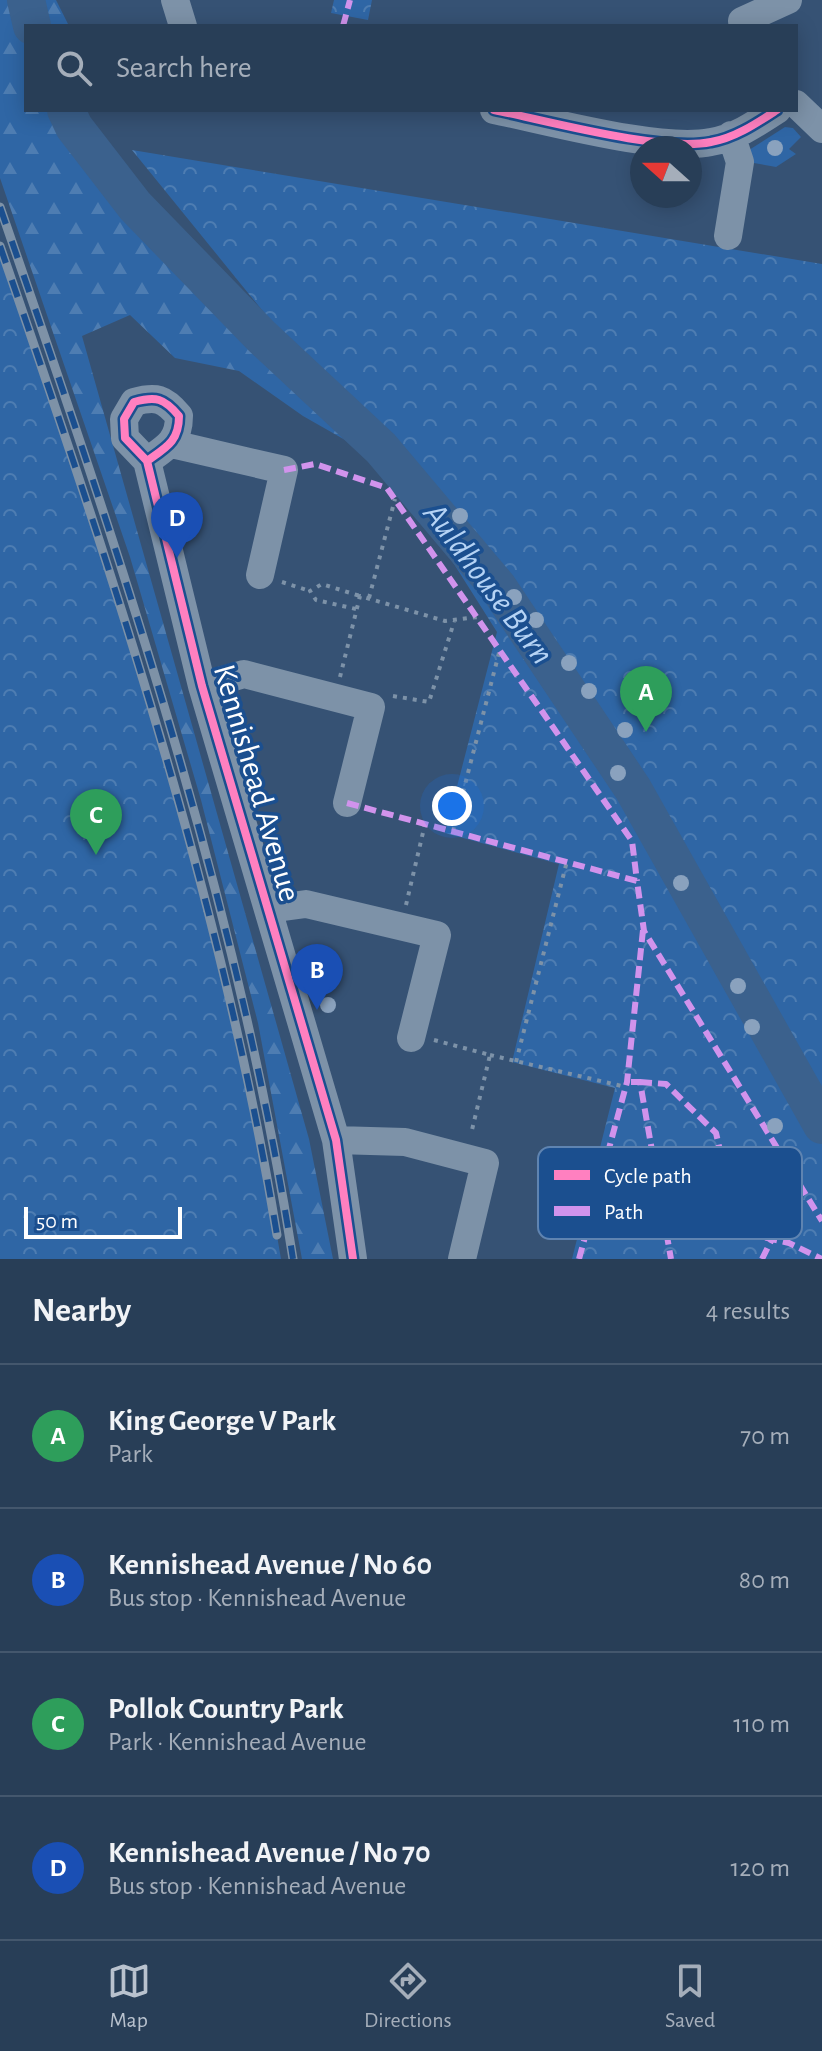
<!DOCTYPE html>
<meta charset="utf-8">
<style>
:root{--surface:#283e57;--page:#30455d;--text:#f1f3f6;--muted:#a5aeba;--line:#44576d;--accent:#b9c2ce}
body{margin:0;font-family:"Alegreya Sans",sans-serif;background:var(--page);color:var(--text)}
.compass{position:absolute;left:630px;top:136px;width:72px;height:72px;border-radius:50%;background:var(--surface);box-shadow:0 4px 20px #0003;rotate:291deg}
.scale{position:absolute;left:24px;bottom:20px;width:158px;box-sizing:border-box;padding-left:8px;border:4px solid #fff;border-top:0;font-size:22px;line-height:28px;white-space:nowrap;color:#fff;-webkit-text-stroke:6px #1b4f8f;paint-order:stroke}
.you{position:absolute;left:452px;top:806px;width:28px;height:28px;margin:-20px;border:6px solid #fff;border-radius:50%;background:#1a73e8;box-shadow:0 0 0 12px #1a73e833}
.badge{display:grid;place-items:center;width:52px;height:52px;border-radius:50%;background:var(--accent);color:#fff;font-size:26px;font-weight:700}
.pin{position:absolute;translate:-50% -66px;filter:drop-shadow(0 2px 4px #0008)}
.pin::after{content:'';position:absolute;top:42px;width:28px;height:24px;background:inherit;clip-path:polygon(0 0,100% 0,50% 100%)}
.list{margin:0;padding:0;list-style:none}
h2{display:flex;justify-content:space-between;align-items:center;height:104px;margin:0;padding:0 32px;font-size:34px}
h2 small{font-size:26px;font-weight:400;color:var(--muted)}
.list li{display:grid;grid-template-columns:52px 1fr auto;gap:24px;align-items:center;box-sizing:border-box;height:144px;padding:0 32px;border-top:2px solid var(--line)}
.list b{display:block;font-size:30px;white-space:nowrap}
.list p{margin:0;font-size:26px;white-space:nowrap;color:var(--muted)}
.list em{font-size:26px;font-style:normal;color:var(--muted)}
.icon{flex:none;width:44px;height:44px;fill:none;stroke:currentColor;stroke-width:2;stroke-linecap:round;stroke-linejoin:round}
.map{position:relative;flex:none;width:822px;height:1259px;overflow:hidden}
.search{position:absolute;background:var(--surface);box-shadow:0 4px 20px #0003;left:24px;right:24px;top:24px;height:88px;display:flex;align-items:center;gap:20px;box-sizing:border-box;padding:0 28px;border-radius:0px;color:var(--muted);font-size:30px}
.sheet{height:680px;background:var(--surface)}
nav{display:flex;justify-content:space-around;align-items:center;box-sizing:border-box;height:112px;border-top:2px solid var(--line);background:var(--surface);font-size:22px;color:var(--muted)}
nav a{display:grid;justify-items:center;gap:4px}
nav .on{color:var(--accent)}
.map>svg:first-child{display:block}
.green{fill:#2f66a5}
.forest{fill:url(#forest-firs)}
.park{fill:url(#park-crowns)}
.lines{fill:none;stroke-linecap:round;stroke-linejoin:round}
.river{stroke:#3b618d;stroke-width:38}
.path{stroke:#7d92a8;stroke-width:4;stroke-dasharray:4 6;stroke-linecap:butt}
.minor{stroke:#7d92a8;stroke-width:28}
.rail-casing{stroke:#7e92a7;stroke-width:9}
.rail{stroke:#1b4f8f;stroke-width:6;stroke-dasharray:18;stroke-linecap:butt}
.quiet{stroke:#d193ec;stroke-width:6;stroke-dasharray:12 6;stroke-linecap:butt}
.cycleway-casing{stroke:#1b4f8f;stroke-width:13}
.cycleway{stroke:#ff80c0;stroke-width:8}
.tree{fill:#8aa2be}
.labels{text-anchor:middle;dominant-baseline:central;stroke-width:7;stroke-linejoin:round;paint-order:stroke}
.street-label{font-size:32px;fill:#fff;stroke:#1b4f8f}
.water-label{font-size:34px;font-style:italic;fill:#b5d3f5;stroke:#1b4f8f}
.key{fill:#1b4f8f;stroke:#5f84b1;stroke-width:2}
.key-label{font-size:22px;fill:#fff}
</style>
<div class="map">
<svg width="822" height="1259" viewBox="0 0 822 1259">
<defs>
<pattern id="forest-firs" width="22" height="20" patternUnits="userSpaceOnUse" patternTransform="scale(2)"><rect width="22" height="20" fill="#2f66a5"/><path d="M5 1l3.5 6h-7zM16 11l3.5 6h-7z" fill="#4e7db2"/></pattern>
<pattern id="park-crowns" width="20" height="18" patternUnits="userSpaceOnUse" patternTransform="scale(2)"><rect width="20" height="18" fill="#2f66a5"/><path d="M2 6a3 3 0 1 1 6 0M12 15a3 3 0 1 1 6 0" fill="none" stroke="#4e7db2"/></pattern>
</defs>
<rect width="100%" height="100%" fill="#365274"/>
<path class="green" d="M785 127 793 128 801 137 789 149 796 154 776 167 748 162 749 150Z"/>
<path class="forest" d="M0 0H18L26 27V110H49L83 160 222 311 336 414 404 485 361 449 303 416 239 371 175 358 130 315 82 336 309 1139 333 1259H302L258 1023 201 800 130 557 0 178Z
M39 0H56L69 26H47Z"/>
<path class="park" d="M334 0H372L368 20 331 13Z
M132 150 822 264V1259H572L615 1088 512 1062 559 864 445 833 497 632 404 485Z
M0 246C115 578 223 912 281 1259H0Z"/>
<g class="lines">
<path class="river" d="M26 0 32 26
M66 110 74 127 135 206 262 337 381 448 498 587 633 789 822 1125"/>
<path class="path" d="M282 582 310 591
M369 598 395 499
M356 609 316 600 310 591 322 584 360 596
M340 677 360 596 445 621 478 617
M393 696 429 702 454 622
M453 831 500 649
M406 905 425 824
M434 1040 490 1055 471 1134
M490 1055 626 1087
M516 1062 567 861"/>
<path class="minor" d="M175 0 183 26
M742 21 788 0
M796 104 822 129
M494 110C548 121 661 152 711 142 735 138 757 123 777 110
M728 236 740 162 731 135
M172 444 284 470 260 575
M147 461C167 447 179 441 179 416 164 398 156 396 134 402L124 419 125 438 147 461 202 686 336 1140 353 1259
M202 686 244 674 371 707 347 803
M269 909 306 904 437 935 411 1038
M336 1140 405 1142 485 1163 462 1259"/>
<defs>
<path id="rail" d="M0 207C119 551 237 898 293 1259
M0 246C112 570 221 896 277 1235"/>
</defs>
<use href="#rail" class="rail-casing"/>
<use href="#rail" class="rail"/>
<path class="quiet" d="M343 26 350 0
M284 470 315 464 387 488 632 841 637 881
M347 803 637 881 644 931 822 1221
M631 1082H640L671 1259
M640 1082 666 1084 716 1133 729 1190 759 1236 789 1243 822 1259
M579 1259 627 1082 643 930
M762 1259 772 1239"/>
<defs>
<path id="cycleway" d="M494 110C548 121 661 152 711 142 735 138 757 123 777 110
M147 461C167 447 179 441 179 416 164 398 156 396 134 402L124 419 125 438 147 461 202 686 336 1140 353 1259"/>
</defs>
<use href="#cycleway" class="cycleway-casing"/>
<use href="#cycleway" class="cycleway"/>
</g>
<g class="tree">
<circle cx="775" cy="148" r="8"/>
<circle cx="460" cy="516" r="8"/>
<circle cx="514" cy="597" r="8"/>
<circle cx="536" cy="620" r="8"/>
<circle cx="569" cy="663" r="8"/>
<circle cx="589" cy="691" r="8"/>
<circle cx="625" cy="730" r="8"/>
<circle cx="618" cy="773" r="8"/>
<circle cx="681" cy="883" r="8"/>
<circle cx="738" cy="986" r="8"/>
<circle cx="328" cy="1005" r="8"/>
<circle cx="752" cy="1027" r="8"/>
<circle cx="775" cy="1126" r="8"/>
</g>
<g class="labels">
<g class="street-label">
<text transform="translate(257 783) rotate(74)">Kennishead Avenue</text>
</g>
<g class="water-label">
<text transform="translate(488 584) rotate(53)">Auldhouse Burn</text>
</g>
</g>
<rect x="538" y="1147" width="264" height="92" rx="12" class="key"/>
<rect x="554" y="1170" width="36" height="10" fill="#ff80c0"/>
<rect x="554" y="1206" width="36" height="10" fill="#d193ec"/>
<g class="key-label">
<text x="604" y="1183">Cycle path</text>
<text x="604" y="1219">Path</text>
</g>
</svg>
<svg class="compass" viewBox="-18 -18 36 36"><path d="M0-13l5 13h-10z" fill="#e53935"/><path d="M0 13l5-13h-10z" fill="#a5aeba"/></svg>
<div class="scale">50 m</div>
<div class="you"></div>
<div class="pin badge" style="left:646px;top:732px;background:#2e9e5b">A</div>
<div class="pin badge" style="left:317px;top:1010px;background:#1a4fb4">B</div>
<div class="pin badge" style="left:96px;top:855px;background:#2e9e5b">C</div>
<div class="pin badge" style="left:177px;top:558px;background:#1a4fb4">D</div>
<div class="search"><svg class="icon" aria-label="search" viewBox="0 0 24 24"><circle cx="10" cy="10" r="6"/><path d="M15 15l6 6"/></svg>Search here</div>
</div>
<section class="sheet">
<h2>Nearby<small>4 results</small></h2>
<ul class="list">
<li><span class="badge" style="background:#2e9e5b">A</span><div><b>King George V Park</b><p>Park</p></div><em>70 m</em></li>
<li><span class="badge" style="background:#1a4fb4">B</span><div><b>Kennishead Avenue / No 60</b><p>Bus stop · Kennishead Avenue</p></div><em>80 m</em></li>
<li><span class="badge" style="background:#2e9e5b">C</span><div><b>Pollok Country Park</b><p>Park · Kennishead Avenue</p></div><em>110 m</em></li>
<li><span class="badge" style="background:#1a4fb4">D</span><div><b>Kennishead Avenue / No 70</b><p>Bus stop · Kennishead Avenue</p></div><em>120 m</em></li>
</ul>
</section>
<nav>
<a class="on"><svg class="icon" aria-label="map" viewBox="0 0 24 24"><path d="M3 6l6-2 6 2 6-2v14l-6 2-6-2-6 2zM9 4v14M15 6v14"/></svg>Map</a>
<a><svg class="icon" aria-label="directions" viewBox="0 0 24 24"><path d="M12 3l9 9-9 9-9-9zM9 14v-3h6M13 9l2 2-2 2"/></svg>Directions</a>
<a><svg class="icon" aria-label="saved" viewBox="0 0 24 24"><path d="M7 4h10v16l-5-4-5 4z"/></svg>Saved</a>
</nav>
